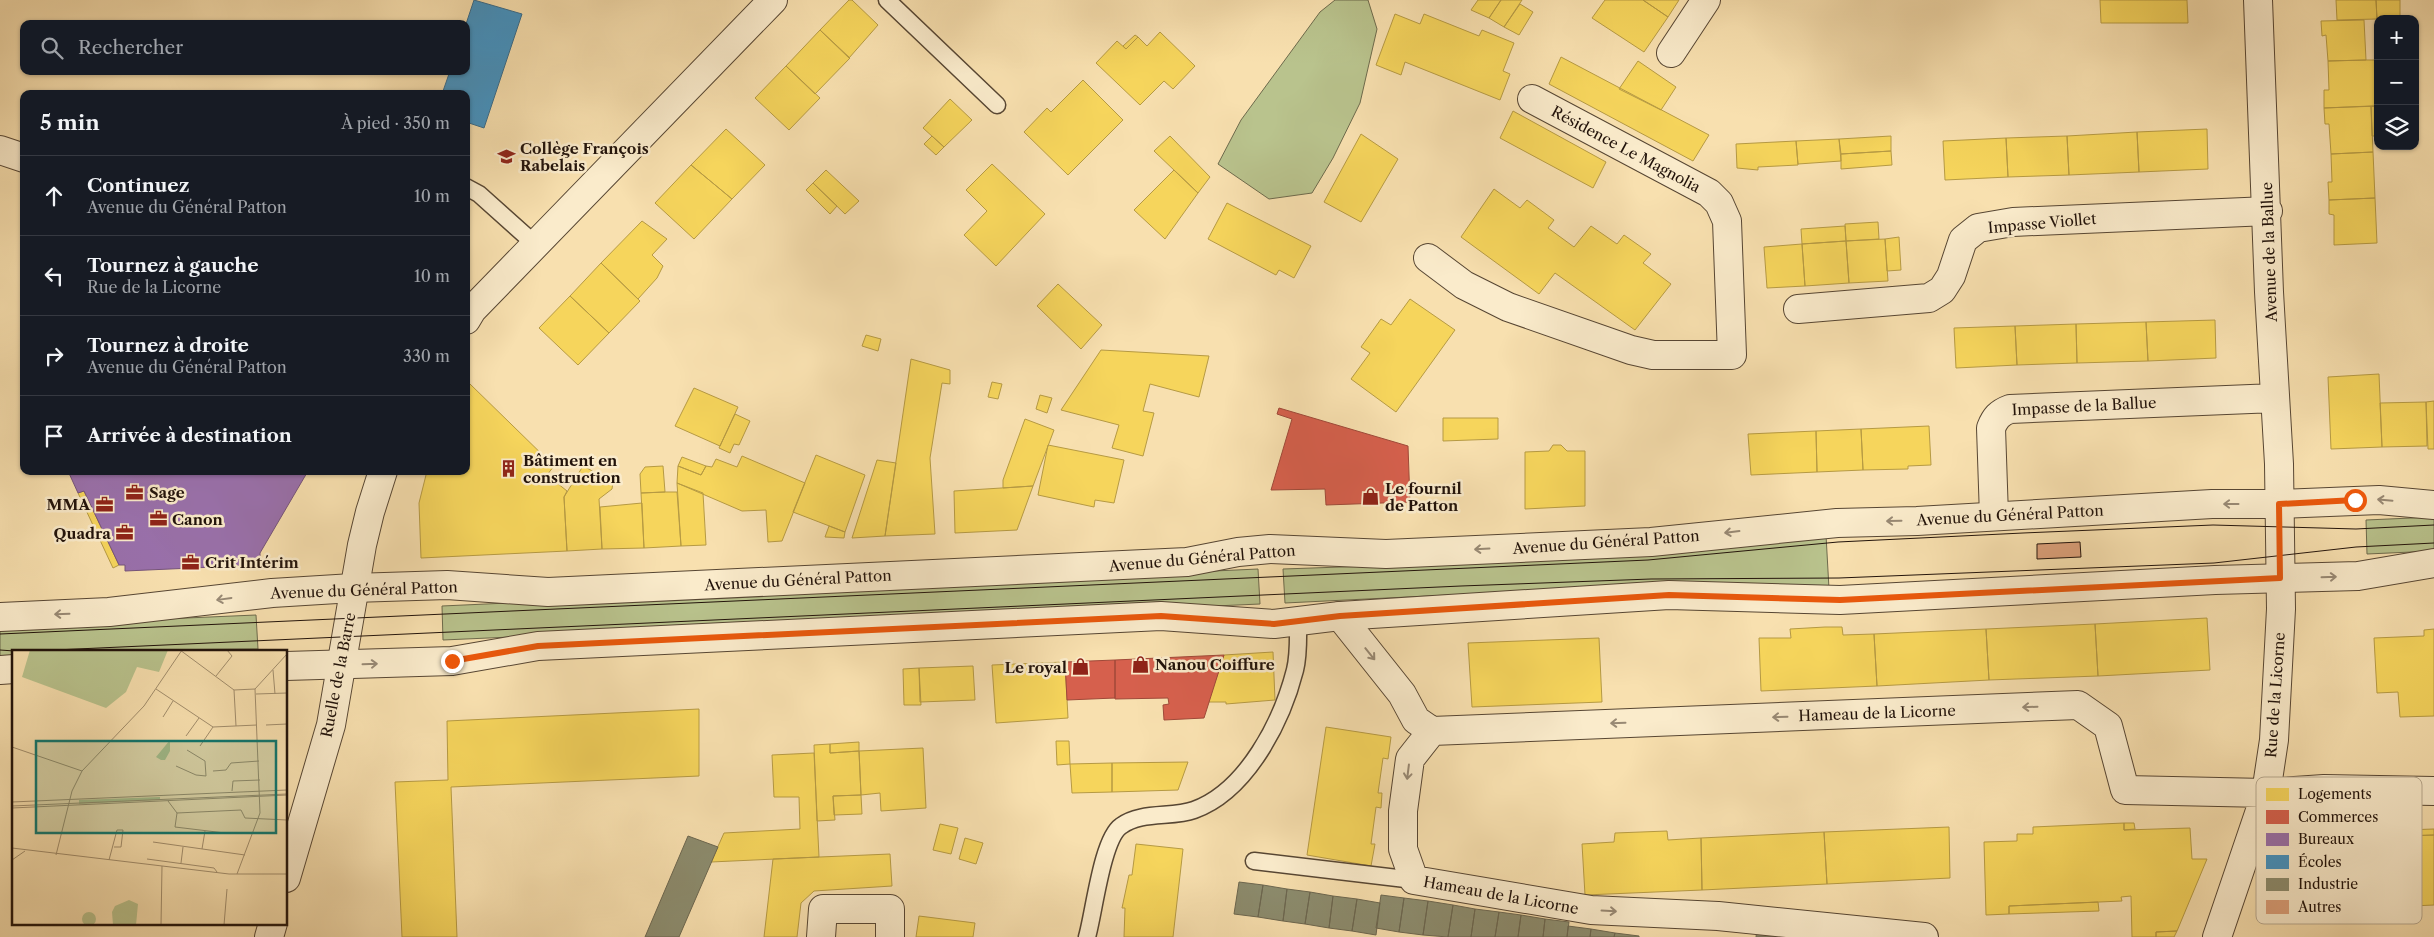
<!DOCTYPE html>
<html lang="fr">
<meta charset="utf-8">
<style>
:root{--surface:#171b24;--page:#242831;--text:#f1f3f6;--muted:#9ea1a6;--line:#363941}
body{margin:0;font-family:"Libre Caslon Text",serif;background:var(--page);color:var(--text)}
.controls{position:absolute;right:15px;top:15px;display:grid;overflow:hidden;border-radius:10px;box-shadow:0 1px 4px #0004}
.controls button{width:45px;height:45px;display:grid;place-items:center;padding:0;border:0;border-bottom:1px solid var(--line);background:var(--surface);color:var(--text);font:25px sans-serif}
.stop{position:absolute;width:15px;height:15px;margin:-11px;border:4px solid #ea580c;border-radius:50%;background:#fff}
.stop.end{background:#ea580c;border-color:#fff;box-shadow:0 1px 5px #0008}
.list{margin:0;padding:0;list-style:none}
h2{display:flex;justify-content:space-between;align-items:center;height:65px;margin:0;padding:0 20px;font-size:21px}
h2 small{font-size:16px;font-weight:400;color:var(--muted)}
.list li{display:grid;grid-template-columns:32px 1fr auto;gap:15px;align-items:center;box-sizing:border-box;height:80px;padding:0 20px;border-top:1px solid var(--line)}
.list b{display:block;font-size:19px;white-space:nowrap}
.list p{margin:0;font-size:16px;white-space:nowrap;color:var(--muted)}
.list em{font-size:16px;font-style:normal;color:var(--muted)}
.icon{flex:none;width:28px;height:28px;fill:none;stroke:currentColor;stroke-width:2;stroke-linecap:round;stroke-linejoin:round}
.map{position:relative;flex:none;width:2434px;height:937px;overflow:hidden}
.search{position:absolute;background:var(--surface);box-shadow:0 1px 4px #0004;left:20px;top:20px;width:450px;height:55px;display:flex;align-items:center;gap:12px;box-sizing:border-box;padding:0 18px;border-radius:10px;color:var(--muted);font-size:19px}
.panel{position:absolute;background:var(--surface);box-shadow:0 1px 4px #0004;left:20px;top:90px;width:450px;height:385px;border-radius:10px}
.map>svg:first-child{display:block}
.green{fill:#b9c38d;stroke:#6d6a4c}
.homes{fill:#f6d55c;stroke:#b69a43}
.shops{fill:#d6604d;stroke:#a04939}
.offices{fill:#9970ab;stroke:#75547b}
.schools{fill:#4393c3;stroke:#396c8c}
.industry{fill:#8c8c6e;stroke:#6c6750}
.building{fill:#dca07a;stroke:#21120a}
.lines{fill:none;stroke-linecap:round;stroke-linejoin:round}
.service-casing{stroke:#574633;stroke-width:19}
.minor-casing{stroke:#574633;stroke-width:30}
.tertiary-casing{stroke:#574633;stroke-width:30}
.service{stroke:#faebcb;stroke-width:16}
.minor{stroke:#faebcb;stroke-width:28}
.tertiary{stroke:#faebcb;stroke-width:28}
.tram{stroke:#21120a;stroke-width:1}
.oneway{stroke:#988974}
.route{stroke:#ea580c;stroke-width:6}
.labels{text-anchor:middle;dominant-baseline:central;stroke-width:5;stroke-linejoin:round;paint-order:stroke}
.poi-label{font-size:15px;font-weight:bold;fill:#21120a;stroke:#faebcb;text-anchor:start}
.street-label{font-size:15px;fill:#21120a;stroke:#faebcb}
.inset-road{fill:none;stroke:#a28e6d;stroke-width:1}
.view{fill:#0f766e;fill-opacity:0.15;stroke:#0f766e;stroke-width:2.5}
.inset-edge{fill:none;stroke:#21120a;stroke-width:2.5}
.key{fill:#faebcb;stroke:#b9aa91;stroke-width:1}
.key-label{font-size:14px;fill:#21120a}
</style>
<div class="map">
<svg width="2434" height="937" viewBox="0 0 2434 937">
<rect width="100%" height="100%" fill="#f8e0af"/>
<filter id="stains"><feTurbulence type="fractalNoise" baseFrequency=".004" numOctaves="4"/><feColorMatrix values="0 0 0 0 .2 0 0 0 0 .09 0 0 0 0 .02 0 0 0 .5 -.17"/></filter>
<radialGradient id="worn" r=".72"><stop offset=".6" stop-color="#630" stop-opacity="0"/><stop offset="1" stop-color="#630" stop-opacity=".3"/></radialGradient>
<path class="green" d="M1335 0H1368L1377 29 1360 103 1333 158 1312 193 1269 199 1218 164 1241 120 1320 12Z
M2434 517V551L2367 554 2366 520Z
M1826 535 1829 589H1571L1285 603 1283 569 1399 565Z
M1258 569 1260 604 443 640 442 606Z
M256 615 258 649 14 651V660L0 661V626Z"/>
<path class="homes" d="M849 0H852L878 25 849 58 820 30Z
M1478 0H1501L1489 18 1471 10Z
M1501 0H1522L1504 27 1489 18Z
M1605 0H1643L1668 17 1644 52 1592 18Z
M1643 0H1679L1668 17Z
M2100 0H2187L2188 23H2101Z
M2336 0H2376L2377 19 2337 20Z
M2376 0H2400V18L2377 19Z
M1520 4 1533 12 1519 35 1504 27Z
M1395 14 1420 24 1424 14 1479 36 1482 30 1514 43 1503 71 1510 74 1500 100 1405 62 1401 75 1376 65Z
M2364 20 2366 60 2328 61 2326 35 2322 36 2321 21Z
M820 30 850 58 815 94 786 66Z
M1160 32 1195 66 1173 89 1164 81 1140 105 1096 63 1117 41 1126 49 1138 37 1147 46Z
M1135 35 1138 37 1126 49 1123 46Z
M1561 57 1709 135 1693 161 1549 84Z
M2366 60H2378V106L2324 108V90H2329L2328 61Z
M1638 61 1676 87 1661 110 1619 89Z
M786 66 820 98 789 130 755 98Z
M1083 80 1123 120 1068 175 1024 132 1047 108 1051 112Z
M950 99 972 120 944 147 923 128Z
M2371 106H2378V136H2372Z
M2371 106 2373 152 2331 154 2329 124H2325L2324 108Z
M1513 111 1606 162 1593 188 1500 138Z
M726 129 765 165 732 199 691 165Z
M2207 129 2208 169 2139 172 2137 132Z
M2137 132 2139 172 2069 175 2067 136Z
M1361 134 1398 159 1361 222 1324 202Z
M932 136 944 147 936 155 924 144Z
M1170 136 1210 177 1198 193 1154 151Z
M1891 136V151L1841 154 1839 139Z
M2067 136 2069 175 2008 177 2006 138Z
M2006 138 2008 177 1945 180 1943 141Z
M1839 139 1841 161 1798 164 1796 141Z
M1796 141 1798 165 1758 167V170L1737 168 1736 144Z
M1891 151 1892 165 1841 169V154Z
M2373 152 2375 198 2329 200 2328 182H2332L2331 154Z
M992 164 1045 214 996 266 964 235 987 211 966 190Z
M691 165 732 199 694 239 655 203Z
M826 170 859 201 845 214 813 183Z
M1174 170 1198 193 1165 239 1134 210Z
M813 183 837 206 830 214 806 190Z
M1494 189 1520 208 1527 200 1554 220 1548 228 1574 247 1591 226 1617 244 1624 235 1651 254 1643 263 1671 284 1635 330 1555 273 1539 294 1461 237Z
M2375 198 2377 243 2334 245V215L2329 214V200Z
M1227 203 1311 246 1294 278 1279 270 1276 275 1208 239Z
M642 221 667 239 652 255 663 266 657 278 638 299 601 263Z
M1878 222 1879 239 1846 241 1845 224Z
M1845 226 1846 241 1802 244 1801 229Z
M1899 237 1901 270 1887 271 1885 239Z
M1885 239 1888 281 1849 283 1846 241Z
M1846 241 1849 283 1805 286 1802 244Z
M1802 244 1805 286 1767 288 1764 247Z
M601 263 640 301 609 333 570 296Z
M1058 284 1102 325 1081 349 1037 306Z
M570 296 609 333 578 365 539 328Z
M1410 299 1455 330 1396 412 1351 379 1370 353 1361 347 1381 319 1391 325Z
M2215 320 2216 358 2148 361 2146 322Z
M2146 322 2148 361 2077 363 2076 324Z
M2076 324 2077 363 2017 365 2015 326Z
M2015 326 2017 365 1956 368 1954 328Z
M866 335 881 339 878 351 862 346Z
M1101 350 1209 356 1199 397 1150 384 1143 411 1154 413 1143 456 1112 448 1119 425 1061 410Z
M911 359 950 370V384L942 383 930 458 935 534 885 536Z
M2379 374 2382 447 2331 449 2328 377Z
M992 382 1002 384 998 399 988 397Z
M470 384 554 466 547 475 567 491 564 497 567 551 421 558 419 503 427 471H466V390Z
M694 388 738 407 720 446 675 426Z
M1040 395 1052 398 1047 413 1036 409Z
M2434 401V449H2428L2426 402Z
M2426 402 2427 446 2382 447 2380 403Z
M735 414 750 421 739 445 734 444 730 453 719 448Z
M1443 418H1498V439L1443 441Z
M1025 419 1054 430 1033 486 1003 488V480Z
M1929 426 1931 465 1908 466V469L1863 470 1861 429Z
M1861 429 1863 470 1817 472 1816 431Z
M1816 431 1817 472 1751 475 1748 434Z
M1048 445 1124 460 1114 503 1095 500 1094 507 1038 495Z
M1553 445H1561L1567 451H1585V506L1525 509V452L1549 451Z
M816 455 865 475 845 532 793 512Z
M742 456 805 483 782 541 768 542 766 510 742 511 677 483 678 466 701 475 706 466 712 467 716 459 737 467Z
M682 457 706 466 701 475 678 466Z
M877 460 896 463 885 536 852 538Z
M583 466 613 482 612 489 599 499 602 549 567 551 564 497Z
M663 466 665 492 641 493 640 474 645 467Z
M677 483 703 493 706 545 681 546Z
M1033 486 1017 530 955 533 954 491Z
M84 491 119 565 113 568 78 493Z
M665 492H677L681 546 644 548 641 493Z
M642 503 644 548 602 549 600 507Z
M829 526 845 532 844 538 825 537Z
M2207 618 2210 670 2098 676 2095 624Z
M2095 624 2098 676 1989 680 1986 629Z
M1825 627H1842L1843 635 1874 634 1877 686 1761 691 1759 638H1791L1790 629Z
M1986 629 1989 680 1877 686 1874 634Z
M2434 629V716L2400 717 2398 692 2377 693 2374 638 2424 636V630Z
M1599 638 1602 702 1472 707 1468 643Z
M1273 652 1275 700 1226 704V702H1208L1224 655Z
M1065 662 1068 718 996 723 992 665Z
M973 666 975 700 920 702 919 668Z
M919 668 921 705H904L903 669Z
M699 709V776L451 787 457 937H402L395 782 448 780 447 721Z
M1326 727 1391 737 1388 759 1383 758 1378 793H1382L1381 808 1376 807 1371 844H1375L1371 866 1307 855Z
M1056 741H1069L1070 764 1057 765Z
M859 742V751L830 753V744Z
M830 744V753L859 751 861 795 833 796 835 820 817 821 814 745Z
M923 748 926 808 881 811 880 793 861 795 859 751Z
M814 753 819 857 711 862 724 833 800 829 799 797H774L772 755Z
M1188 762 1178 790 1112 792V763Z
M1112 763V792L1072 793 1070 764Z
M861 795 862 814 834 815 833 796Z
M2124 823V830L2190 828 2192 859H2207L2177 931 2156 932V937H2132L2131 896 2121 897 2122 901 2009 906V914L1986 915 1984 842 2017 841V834H2033V827Z
M2124 823H2134L2135 829 2124 830Z
M940 824 958 828 951 854 933 850Z
M1949 827 1950 878 1827 884 1824 832Z
M2434 829V835L2374 837V831Z
M1667 831 1668 840 1701 838 1702 890 1585 895 1582 844 1614 842 1615 833Z
M2374 831V837L2434 835V905L2345 909V918L2311 919 2309 887 2281 889 2301 842 2323 841 2322 833Z
M1824 832 1827 884 1702 890 1701 838Z
M965 838 983 843 976 864 959 859Z
M1136 844 1183 849 1173 937H1124L1125 908H1122L1129 875H1132Z
M890 854 892 886 814 891 801 903 797 937H764L773 859Z
M2098 902 2099 911 2009 914V906Z
M919 916 975 923 973 937H916Z
M2177 931 2174 937H2156V932Z"/>
<path class="shops" d="M1279 408 1408 446 1410 502 1326 505 1325 489 1271 490 1292 419 1277 414Z
M1224 655 1204 718 1164 720 1163 705 1169 704 1168 698 1115 699V660Z
M1115 660V698L1067 700 1065 662Z"/>
<path class="offices" d="M68 471H308L260 553V565L125 571V565H119L84 491 78 493Z"/>
<path class="schools" d="M474 0 522 14 484 128 466 122V94H442L450 71H466V24Z"/>
<path class="industry" d="M688 836 718 847 679 937H645Z
M1239 882 1263 885 1258 917 1234 914Z
M1263 885 1287 889 1283 921 1258 917Z
M1287 889 1310 892 1305 924 1283 921Z
M1310 892 1333 896 1329 928 1305 924Z
M1381 895 1404 898 1399 932 1376 928Z
M1333 896 1357 899 1352 931 1329 928Z
M1404 898 1428 901 1423 935 1399 932Z
M1357 899 1380 903 1376 935 1352 931Z
M1428 901 1453 905 1448 937 1423 935Z
M1453 905 1475 909 1471 937H1448Z
M1475 909 1499 912 1495 937H1471Z
M1499 912 1521 915 1518 937H1495Z
M1521 915 1545 919 1543 937H1518Z
M1545 919 1569 922 1567 937H1543Z
M1568 926 1591 929 1590 937H1567Z
M1591 929 1615 933 1614 937H1590Z
M1757 929 1779 932 1778 937H1756Z
M1615 933 1639 936V937H1614Z"/>
<path class="building" d="M2080 542 2081 557 2037 559V544Z"/>
<g class="lines">
<defs>
<path id="service" d="M887 0 997 105
M466 187 479 194 536 245
M1254 861 1414 880
M1087 937C1094 913 1102 839 1121 826 1141 811 1172 818 1194 810 1247 791 1282 721 1295 670 1299 654 1298 638 1298 621"/>
<path id="minor" d="M1671 53 1706 0
M0 150 24 158
M1428 258 1464 285 1508 307 1631 350 1653 355H1732L1727 221 1719 203 1709 193 1532 99
M1798 309 1929 298 1942 290 1951 276 1963 240 1978 228 2013 222 2268 211
M466 320 472 310 773 0
M1994 516 1991 428C1995 418 1999 413 2010 409L2275 398
M1340 616 1402 694 1416 720 1432 731 2078 705 2108 726 2125 790 2266 793 2324 789 2434 791
M1432 731 1410 759 1403 811V849L1414 880 1591 910 1718 916 1924 937
M286 878 331 725 362 545 370 512 383 471
M269 937 273 923
M821 937 823 909H890V937
M2217 937 2266 793 2274 740 2281 609 2279 464 2269 292 2258 0"/>
<path id="tertiary" d="M0 617 109 612 272 593 353 588 447 585 548 592 1187 562 1238 552 1270 549 1386 554 1651 542 1837 523 1917 521 2212 504H2279L2379 500 2434 505
M286 666 452 661 538 646 1161 616 1274 624 1340 616 1669 595 1840 600 2215 580 2358 576 2434 563
M0 670 14 669"/>
</defs>
<use href="#service" class="service-casing"/>
<use href="#minor" class="minor-casing"/>
<use href="#tertiary" class="tertiary-casing"/>
<use href="#service" class="service"/>
<use href="#minor" class="minor"/>
<use href="#tertiary" class="tertiary"/>
<path class="tram" d="M0 634 1648 560 1838 542 2023 533 2213 525 2356 529 2434 525
M0 650 14 651
M33 651 1461 586 1651 579 1839 578 2214 563 2356 547 2434 543"/>
</g>
<defs><path id="oneway-shaft" d="M-6 0H5M1.5-3L5.5 0L1.5 3" fill="none" stroke-width="1.6" stroke-linecap="round" stroke-linejoin="round" transform="scale(1.25)"/></defs>
<g class="oneway">
<use href="#oneway-shaft" transform="translate(2385 500) rotate(-175)"/>
<use href="#oneway-shaft" transform="translate(2231 504) rotate(180)"/>
<use href="#oneway-shaft" transform="translate(1894 521) rotate(179)"/>
<use href="#oneway-shaft" transform="translate(1732 532) rotate(173)"/>
<use href="#oneway-shaft" transform="translate(1482 549) rotate(177)"/>
<use href="#oneway-shaft" transform="translate(2329 577) rotate(-2)"/>
<use href="#oneway-shaft" transform="translate(224 599) rotate(172)"/>
<use href="#oneway-shaft" transform="translate(62 614) rotate(178)"/>
<use href="#oneway-shaft" transform="translate(1370 654) rotate(51)"/>
<use href="#oneway-shaft" transform="translate(370 664) rotate(-2)"/>
<use href="#oneway-shaft" transform="translate(2030 707) rotate(178)"/>
<use href="#oneway-shaft" transform="translate(1780 717) rotate(178)"/>
<use href="#oneway-shaft" transform="translate(1618 723) rotate(178)"/>
<use href="#oneway-shaft" transform="translate(1408 772) rotate(97)"/>
<use href="#oneway-shaft" transform="translate(1609 911) rotate(3)"/>
</g>
<g class="lines">
<path class="route" d="M452 661 538 646 1161 616 1274 624 1340 616 1669 595 1840 600 2280 578 2279 504 2355 500"/>
</g>
<defs>
<symbol id="school-bare" viewBox="-9 -9 18 18"><path d="M0-5L7-2L0 1L-7-2ZM-4 1L0 2.5L4 1V4Q0 6-4 4Z" fill="#8f2418" stroke="#faebcb" stroke-width="2.5" paint-order="stroke"/></symbol>
<symbol id="building-bare" viewBox="-9 -9 18 18"><path d="M-4-6H4V6H1V3H-1V6H-4ZM-2.5-4.3h1.7v1.8h-1.7ZM.8-4.3h1.7v1.8H.8ZM-2.5-1h1.7V.8h-1.7ZM.8-1h1.7V.8H.8Z" fill="#8f2418" stroke="#faebcb" stroke-width="2.5" paint-order="stroke"/></symbol>
<symbol id="office-bare" viewBox="-9 -9 18 18"><path d="M-6-3h4V-5.5h4V-3h4V5H-6ZM-1-4.5V-3h2v-1.5ZM-6 0V1H6V0Z" fill="#8f2418" stroke="#faebcb" stroke-width="2.5" paint-order="stroke"/></symbol>
<symbol id="shop-bare" viewBox="-9 -9 18 18"><path d="M-5-2.5h2.3a2.7 3.5 0 0 1 5.4 0H5L5.5 6h-11ZM-1.5-2.5h3a1.5 2.3 0 0 0-3 0Z" fill="#8f2418" stroke="#faebcb" stroke-width="2.5" paint-order="stroke"/></symbol>
</defs>
<g fill-rule="evenodd">
<use href="#school-bare" x="494" y="144" width="25" height="25"/>
<use href="#building-bare" x="496" y="456" width="25" height="25"/>
<use href="#office-bare" x="122" y="480" width="25" height="25"/>
<use href="#shop-bare" x="1358" y="484" width="25" height="25"/>
<use href="#office-bare" x="92" y="492" width="25" height="25"/>
<use href="#office-bare" x="146" y="506" width="25" height="25"/>
<use href="#office-bare" x="112" y="520" width="25" height="25"/>
<use href="#office-bare" x="178" y="550" width="25" height="25"/>
<use href="#shop-bare" x="1128" y="652" width="25" height="25"/>
<use href="#shop-bare" x="1068" y="654" width="25" height="25"/>
</g>
<g class="labels">
<g class="poi-label">
<text x="520" y="148">Collège François<tspan x="520" dy="17">Rabelais</tspan></text>
<text x="523" y="460">Bâtiment en<tspan x="523" dy="17">construction</tspan></text>
<text x="1385" y="488">Le fournil<tspan x="1385" dy="17">de Patton</tspan></text>
<text x="149" y="492">Sage</text>
<text x="90" y="504" text-anchor="end">MMA</text>
<text x="172" y="519">Canon</text>
<text x="111" y="533" text-anchor="end">Quadra</text>
<text x="205" y="562">Crit Intérim</text>
<text x="1155" y="664">Nanou Coiffure</text>
<text x="1067" y="667" text-anchor="end">Le royal</text>
</g>
<g class="street-label">
<text transform="translate(1626 149) rotate(28)">Résidence Le Magnolia</text>
<text transform="translate(2042 223) rotate(-5)">Impasse Viollet</text>
<text transform="translate(2269 252) rotate(-92)">Avenue de la Ballue</text>
<text transform="translate(2084 406) rotate(-3)">Impasse de la Ballue</text>
<text transform="translate(2010 515) rotate(-3)">Avenue du Général Patton</text>
<text transform="translate(1606 542) rotate(-4)">Avenue du Général Patton</text>
<text transform="translate(1202 558) rotate(-5)">Avenue du Général Patton</text>
<text transform="translate(798 580) rotate(-3)">Avenue du Général Patton</text>
<text transform="translate(364 590) rotate(-2)">Avenue du Général Patton</text>
<text transform="translate(338 675) rotate(-79)">Ruelle de la Barre</text>
<text transform="translate(2275 695) rotate(-86)">Rue de la Licorne</text>
<text transform="translate(1877 713) rotate(-2)">Hameau de la Licorne</text>
<text transform="translate(1501 895) rotate(10)">Hameau de la Licorne</text>
</g>
</g>
<g transform="translate(12 650)">
<rect width="275" height="275" fill="#f8e0af"/>
<path d="M18 0H156L147 22 125 17 114 42 94 58 10 27ZM158 90V101L153 110H149L144 107ZM148 147V150L67 154V150ZM117 250 126 254 124 275H101L100 262 103 256ZM70 269a7 7 0 1 1 14 0a7 7 0 1 1-14 0Z" fill="#b9c38d"/>
<path class="inset-road" d="M168 0 222 40M261 20 263 44M204 26 220 6 215 0M144 39 201 77 245 75M243 39 275 4M222 40 224 76M222 40 243 39M244 44 275 43M151 67 161 51M254 75 275 74M174 86 187 68M188 96 201 77M0 97 70 121M164 116 184 125 194 126 193 111 175 100M201 121 214 120 219 113 247 111M220 141 221 131 248 130M156 151 165 163M0 152 275 140M0 156 275 144M0 158 275 145M165 163 229 160 233 168 275 170M165 163 163 177 213 183M141 192 233 205M0 198 217 224H275M190 199 193 181M44 205 60 141 70 121 132 56 170 0M135 209 202 218 205 222M0 210 13 201M97 210 105 180H111L109 197H102M169 213 171 197M225 224 248 163 243 39M149 275 150 216M212 275 215 239"/>
<path class="view" d="M24 91H264V183H24Z"/>
<rect width="275" height="275" class="inset-edge"/>
</g>
<rect x="2256" y="777" width="166" height="147" rx="8" class="key"/>
<rect x="2266" y="788" width="23" height="13" fill="#f6d55c"/>
<rect x="2266" y="810" width="23" height="14" fill="#d6604d"/>
<rect x="2266" y="833" width="23" height="13" fill="#9970ab"/>
<rect x="2266" y="855" width="23" height="14" fill="#4393c3"/>
<rect x="2266" y="878" width="23" height="13" fill="#8c8c6e"/>
<rect x="2266" y="900" width="23" height="14" fill="#dca07a"/>
<g class="key-label">
<text x="2298" y="799">Logements</text>
<text x="2298" y="822">Commerces</text>
<text x="2298" y="844">Bureaux</text>
<text x="2298" y="867">Écoles</text>
<text x="2298" y="889">Industrie</text>
<text x="2298" y="912">Autres</text>
</g>
<rect width="100%" height="100%" filter="url(#stains)"/>
<rect width="100%" height="100%" fill="url(#worn)"/>
</svg>
<div class="controls">
<button>+</button>
<button>−</button>
<button><svg class="icon" aria-label="layers" viewBox="0 0 24 24"><path d="M12 4l9 5-9 5-9-5zM3 14l9 5 9-5"/></svg></button>
</div>
<div class="stop" style="left:2355px;top:500px"></div>
<div class="stop end" style="left:452px;top:661px"></div>
<div class="search"><svg class="icon" aria-label="search" viewBox="0 0 24 24"><circle cx="10" cy="10" r="6"/><path d="M15 15l6 6"/></svg>Rechercher</div>
<section class="panel">
<h2>5 min<small>À pied · 350 m</small></h2>
<ul class="list">
<li><svg class="icon" aria-label="ahead" viewBox="0 0 24 24"><path d="M12 20V5M6 11l6-6 6 6"/></svg><div><b>Continuez</b><p>Avenue du Général Patton</p></div><em>10 m</em></li>
<li><svg class="icon" aria-label="left" viewBox="0 0 24 24"><path d="M17 20v-9H6M10 6l-5 5 5 5"/></svg><div><b>Tournez à gauche</b><p>Rue de la Licorne</p></div><em>10 m</em></li>
<li><svg class="icon" aria-label="right" viewBox="0 0 24 24"><path d="M7 20v-9h11M14 6l5 5-5 5"/></svg><div><b>Tournez à droite</b><p>Avenue du Général Patton</p></div><em>330 m</em></li>
<li><svg class="icon" aria-label="arrive" viewBox="0 0 24 24"><path d="M6 21V4h12l-3 4 3 4H6"/></svg><div><b>Arrivée à destination</b></div></li>
</ul>
</section>
</div>
